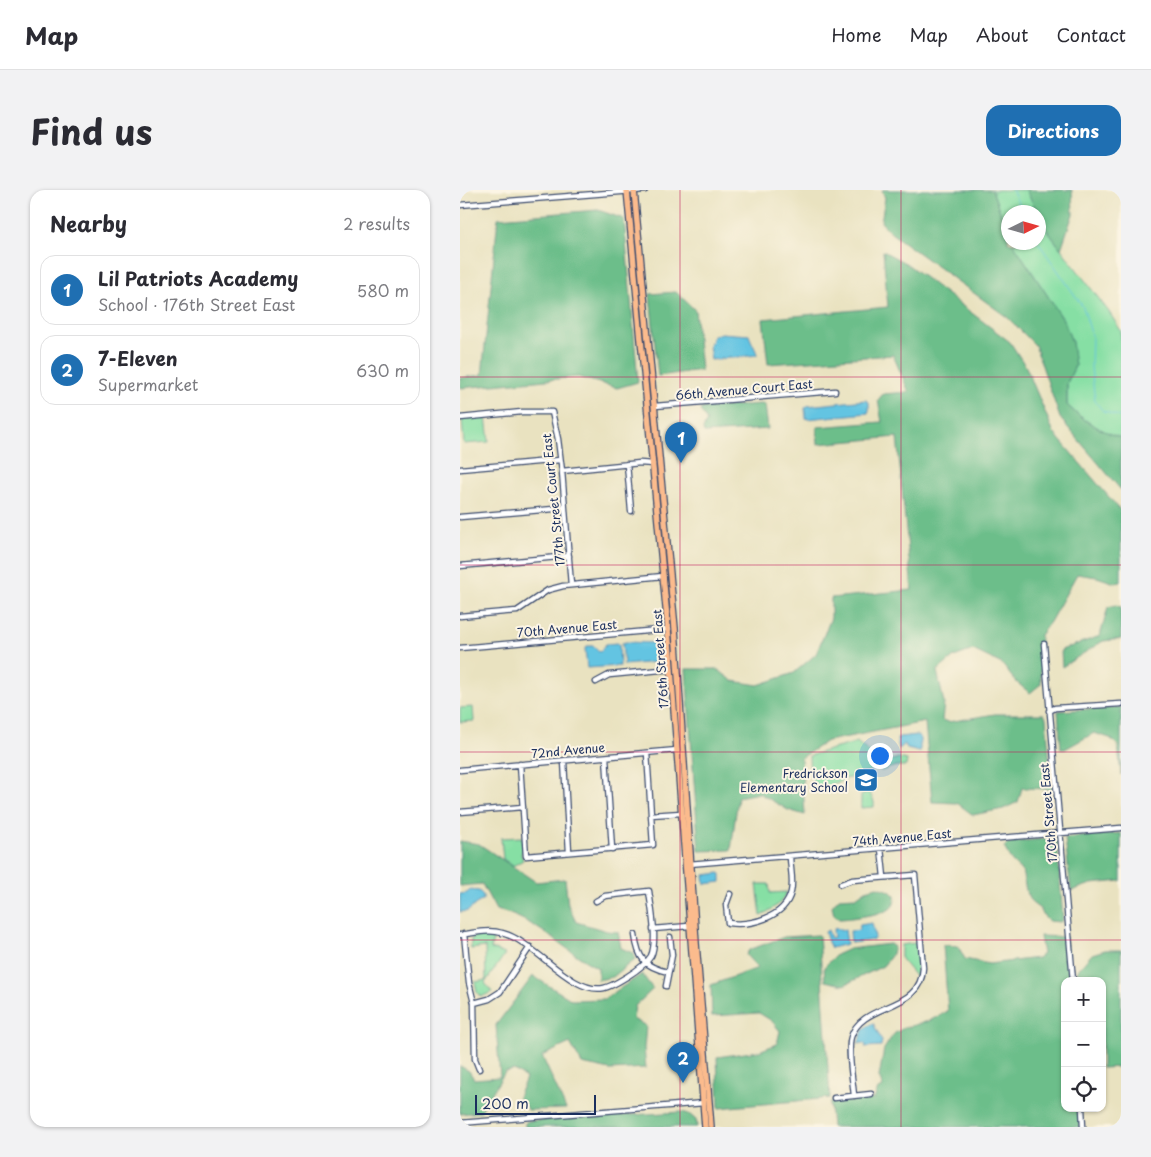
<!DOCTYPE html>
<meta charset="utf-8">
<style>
:root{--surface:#fff;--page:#f2f2f3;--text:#2b2b33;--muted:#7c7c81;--line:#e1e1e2;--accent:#1f6fb2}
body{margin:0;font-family:"Playpen Sans",sans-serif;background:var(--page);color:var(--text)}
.controls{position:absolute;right:15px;bottom:15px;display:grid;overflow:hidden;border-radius:10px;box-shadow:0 1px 4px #0004}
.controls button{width:45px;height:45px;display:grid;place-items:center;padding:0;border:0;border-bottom:1px solid var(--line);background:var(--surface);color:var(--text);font:25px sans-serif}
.compass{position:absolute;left:541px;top:15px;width:45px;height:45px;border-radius:50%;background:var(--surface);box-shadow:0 1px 4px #0004;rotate:85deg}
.scale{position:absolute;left:15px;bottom:12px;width:121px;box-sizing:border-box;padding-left:5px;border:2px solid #1b2f5e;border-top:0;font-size:14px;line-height:18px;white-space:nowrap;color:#1b2f5e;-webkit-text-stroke:4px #fcf5e5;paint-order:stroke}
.you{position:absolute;left:419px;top:565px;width:18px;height:18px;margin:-12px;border:4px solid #fff;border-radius:50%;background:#1a73e8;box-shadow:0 0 0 8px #1a73e833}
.badge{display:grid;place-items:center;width:32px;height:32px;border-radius:50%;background:var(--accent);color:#fff;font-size:16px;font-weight:700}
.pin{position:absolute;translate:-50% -41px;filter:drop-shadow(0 1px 2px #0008)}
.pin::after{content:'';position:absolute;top:26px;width:18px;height:15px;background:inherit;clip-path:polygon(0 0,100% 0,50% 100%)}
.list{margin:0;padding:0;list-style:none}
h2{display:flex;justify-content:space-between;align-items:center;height:65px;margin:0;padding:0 20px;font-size:21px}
h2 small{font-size:16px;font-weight:400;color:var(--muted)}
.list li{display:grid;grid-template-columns:32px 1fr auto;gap:15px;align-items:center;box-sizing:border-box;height:70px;margin:0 10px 10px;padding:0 10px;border:1px solid var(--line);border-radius:15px}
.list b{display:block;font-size:19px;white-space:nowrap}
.list p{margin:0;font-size:16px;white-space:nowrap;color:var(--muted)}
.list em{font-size:16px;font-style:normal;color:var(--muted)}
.icon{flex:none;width:28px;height:28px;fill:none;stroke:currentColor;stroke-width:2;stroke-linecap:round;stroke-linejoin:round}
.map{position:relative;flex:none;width:661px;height:937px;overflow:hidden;border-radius:15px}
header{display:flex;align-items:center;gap:30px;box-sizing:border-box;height:70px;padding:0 25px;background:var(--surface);border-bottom:1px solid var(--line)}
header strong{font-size:24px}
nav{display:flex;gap:28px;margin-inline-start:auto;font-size:18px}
.intro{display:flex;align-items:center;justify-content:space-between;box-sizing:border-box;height:120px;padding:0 30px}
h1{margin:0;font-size:35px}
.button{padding:12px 22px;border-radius:15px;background:var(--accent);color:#fff;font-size:18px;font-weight:700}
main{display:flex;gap:30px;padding:0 30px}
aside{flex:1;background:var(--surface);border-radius:15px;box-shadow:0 1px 4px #0004}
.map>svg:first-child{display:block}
.green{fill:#86dfa4;stroke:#508781}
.forest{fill:#6cbe8a;stroke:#447674}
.water{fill:#64c4e2;stroke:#407aa0}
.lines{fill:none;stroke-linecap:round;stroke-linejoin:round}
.stream{stroke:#64c4e2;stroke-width:1}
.minor-casing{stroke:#3a4a6d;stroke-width:7}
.major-casing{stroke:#3a4a6d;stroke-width:8}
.minor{stroke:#fff;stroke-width:4.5}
.major{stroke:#fbbb8d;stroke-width:5.5}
.grid{fill:none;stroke:#c2185b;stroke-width:1;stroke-opacity:0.55}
.labels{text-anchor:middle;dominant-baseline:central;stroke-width:4;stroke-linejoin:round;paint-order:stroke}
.street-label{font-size:12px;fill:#1b2f5e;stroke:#fcf5e5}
.poi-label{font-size:12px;fill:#1b2f5e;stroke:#fcf5e5;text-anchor:end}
</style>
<header>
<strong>Map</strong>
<nav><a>Home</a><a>Map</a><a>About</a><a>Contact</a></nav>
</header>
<div class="intro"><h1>Find us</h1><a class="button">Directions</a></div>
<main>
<aside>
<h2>Nearby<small>2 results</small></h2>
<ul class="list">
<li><span class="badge">1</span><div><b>Lil Patriots Academy</b><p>School · 176th Street East</p></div><em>580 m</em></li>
<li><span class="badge">2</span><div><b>7-Eleven</b><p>Supermarket</p></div><em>630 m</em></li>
</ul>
</aside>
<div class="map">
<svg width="661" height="937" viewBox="0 0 661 937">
<rect width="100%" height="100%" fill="#fcf5e5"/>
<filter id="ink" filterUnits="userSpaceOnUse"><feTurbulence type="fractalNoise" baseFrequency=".02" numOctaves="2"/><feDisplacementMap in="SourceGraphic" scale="10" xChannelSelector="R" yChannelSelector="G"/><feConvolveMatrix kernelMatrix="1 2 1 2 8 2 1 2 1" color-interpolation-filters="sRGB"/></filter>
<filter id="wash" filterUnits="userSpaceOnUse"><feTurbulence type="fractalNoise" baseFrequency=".0096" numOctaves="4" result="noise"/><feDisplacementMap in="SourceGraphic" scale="20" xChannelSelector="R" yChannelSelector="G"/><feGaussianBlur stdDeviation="1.12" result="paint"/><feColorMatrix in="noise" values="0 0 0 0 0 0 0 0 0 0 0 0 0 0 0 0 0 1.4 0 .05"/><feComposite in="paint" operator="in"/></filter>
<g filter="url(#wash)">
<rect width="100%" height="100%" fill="#e9e2c0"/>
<path class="green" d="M532 0H566L578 22H548V44Z
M579 24 586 39 649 122 661 141V248C640 240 623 231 607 215V193L615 176 604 131 553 53 578 52Z
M26 226 29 252 4 254 2 229Z
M13 517 14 531 0 532V518Z
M397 552C407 561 417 566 412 580L390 588H388L360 599 356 597 350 585 349 566C365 560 381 558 397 552Z
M439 568 447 570 446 576H436L421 581 418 574Z
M409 601 414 612V617L401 618V606Z
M62 647 63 660 61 664 63 670 53 676 43 669 41 648Z
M297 694H309L310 703 327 702 319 714 301 726Z
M34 745 31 759 45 764 25 793 32 802 21 807 17 803 15 792 26 790 25 757 11 759V750L14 746Z
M456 753 458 777 456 787 441 769V755Z"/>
<path class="forest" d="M422 0H532L548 44V52L553 53 604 131 612 152 615 176 607 193V215C623 231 640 240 661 248V300L600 228 575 155 547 127 431 43 421 32 425 8Z
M566 0H612L613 24 601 59 586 39Z
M138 20 164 29 178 192 157 198 118 187 0 198V188L22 185 38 28Z
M423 61 447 74 550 152 566 177 594 243 661 321V392L655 393 637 387 617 384 590 432 580 445 581 494 570 503 555 491 542 474 513 460 494 467 477 481 484 513 482 530 488 532 535 524H584L586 528 592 599 562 598 558 612 543 619 513 625 497 613 472 612 465 532 367 551 341 568 345 625 328 620 299 603 278 607 271 660 239 661 226 479H257L273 491 298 495 334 483 356 464 371 428V408L452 400 437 247 358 254 357 237 422 232 418 210 423 204 449 202 433 165 308 174 303 129 428 117Z
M216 102 235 120 241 180 198 186 190 104Z
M301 214 305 215 308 239 244 243 243 239 247 231 240 220 243 218Z
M656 415 661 417V449L643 451 602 477 601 460 640 446 648 417Z
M661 517V585L658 555 650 548 634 543 605 559H601L598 521Z
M661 643V691L631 694 611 701 605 648Z
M592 648 596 649 597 653 603 730 600 732 589 731 586 729 580 719 572 713 566 700 562 681 552 672 544 657 547 654 553 652Z
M0 651 19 654 76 692 105 689 108 715 116 732 147 741 158 742 161 758 173 763 175 769 153 787 138 790V778C103 760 75 728 36 720L22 694 0 696Z
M417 697 430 701 435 706C435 712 434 717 428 720 421 724 389 729 379 729L374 725 372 716 379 708 396 707 406 700Z
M359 745 370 908 259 918 257 867 299 861 317 854 320 841 312 831 299 823 252 826 251 795 298 778 286 765 289 760 324 747Z
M580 746 606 747 609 791H605V918H619L620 937H372L370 913 414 909 418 899 423 897 419 887 424 859 431 848 435 843 444 838 469 831 488 821 483 755 498 756 505 769 529 774 578 768 583 764Z
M430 754 434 757 431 766 423 776 384 795 365 791 364 777 376 765 389 759Z
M645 760H661V877L642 878V791H618V780L632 764Z
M182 784 193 799 175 816 173 829 186 836 184 858 186 878 150 880 122 874 110 853 82 866 106 919 68 920 58 907 66 888 54 880 45 882 20 922 0 924V876L9 881 14 889 40 887 36 835 73 786 112 810 144 809Z
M222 922 229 924 236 930 237 937H65V933L68 931Z"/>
<path class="water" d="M261 143 289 145C291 152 297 161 297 165L251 170 249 155 251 153 253 146Z
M406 210 409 212V221L408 223 347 229 346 228 345 218 347 216Z
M166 452 194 453 196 472 164 475 162 453Z
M157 453 159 454 160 476 127 478 125 458 127 456H134L140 462 146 454Z
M457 545 460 547V562L447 559 445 554 439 559 437 549 439 547Z
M260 683 261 684V692L245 694 244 685Z
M10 700 19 701 23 705V710L16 714 8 721 0 722V704L7 703Z
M412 733 415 747 413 750 391 753 390 741 399 740 400 735Z
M375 738 385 740 387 754 371 758 368 752 365 742 368 740 371 748 374 747 373 741Z
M413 833 422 851 421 856 405 857 406 855 403 853 398 854 403 840Z"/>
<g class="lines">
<path class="stream" d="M552 0 563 22
M578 52 623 117 632 146 631 177 635 211 643 221 661 227"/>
</g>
</g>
<g filter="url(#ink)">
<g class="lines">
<defs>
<path id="minor" d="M0 15 185 0
M195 216 375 201
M0 228 62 222H92L98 249 102 281 111 395
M167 274 171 321
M0 279 100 270
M102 281 180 273 193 274
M0 327 105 318
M0 376 109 366
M0 426 57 421 88 400 103 396 203 386
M584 454 613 791
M0 458 209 439
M136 492 149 485 211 479
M589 521 595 518 661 514
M146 567 152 659
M104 571 109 662
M60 574 66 666 193 655 187 563
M0 580 217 560
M0 622 63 617
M191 625 221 623
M421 658 424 687
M229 674 661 638
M381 694 392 690 455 685 463 778C461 823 402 811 391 847 387 860 393 891 394 906
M270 704 266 715 268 733C290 736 325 728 331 702 334 691 330 677 330 666
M193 739 229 736
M4 744 9 793 14 813 15 869 19 879
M0 745C13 743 29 739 42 743 75 751 111 805 144 798 153 796 161 790 168 786 176 781 186 774 191 766 198 751 191 717 189 701L145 706 136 711
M175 745C178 769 185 777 208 782
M206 796 212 765 210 747
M14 813 29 809 40 802 70 757
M374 908 411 904
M622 918 623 937
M0 933 244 913"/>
<path id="major" d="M167 0 208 439 245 937
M174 0 215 438 236 753 251 937"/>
</defs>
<use href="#minor" class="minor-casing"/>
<use href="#major" class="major-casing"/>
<use href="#minor" class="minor"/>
<use href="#major" class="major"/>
</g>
</g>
<path class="grid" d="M220 0V937M441 0V937M0 187H661M0 375H661M0 562H661M0 750H661"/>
<defs>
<symbol id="school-square" viewBox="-11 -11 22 22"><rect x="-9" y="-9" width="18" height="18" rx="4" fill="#1f6fb2" stroke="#fcf5e5"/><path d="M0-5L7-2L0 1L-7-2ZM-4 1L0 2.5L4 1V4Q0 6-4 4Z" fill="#fff"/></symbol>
</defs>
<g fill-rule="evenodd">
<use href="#school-square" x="392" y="576" width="28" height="28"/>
</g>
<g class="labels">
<g class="street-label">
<text transform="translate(284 199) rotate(-5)">66th Avenue Court East</text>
<text transform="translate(93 310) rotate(-96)">177th Street Court East</text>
<text transform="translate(107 438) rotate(-5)">70th Avenue East</text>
<text transform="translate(200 469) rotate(-94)">176th Street East</text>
<text transform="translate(108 560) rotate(-5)">72nd Avenue</text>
<text transform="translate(588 623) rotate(-95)">170th Street East</text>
<text transform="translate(442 647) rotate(-5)">74th Avenue East</text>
</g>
<g class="poi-label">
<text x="388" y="583">Fredrickson<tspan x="388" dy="14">Elementary School</tspan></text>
</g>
</g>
</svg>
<div class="controls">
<button>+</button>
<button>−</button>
<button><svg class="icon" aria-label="locate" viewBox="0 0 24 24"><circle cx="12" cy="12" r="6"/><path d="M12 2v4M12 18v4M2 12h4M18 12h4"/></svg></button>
</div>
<svg class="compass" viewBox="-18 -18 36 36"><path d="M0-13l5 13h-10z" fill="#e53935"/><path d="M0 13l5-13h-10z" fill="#7c7c81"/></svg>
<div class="scale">200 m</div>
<div class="you"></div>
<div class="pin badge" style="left:221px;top:273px">1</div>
<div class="pin badge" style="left:223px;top:893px">2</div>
</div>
</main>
